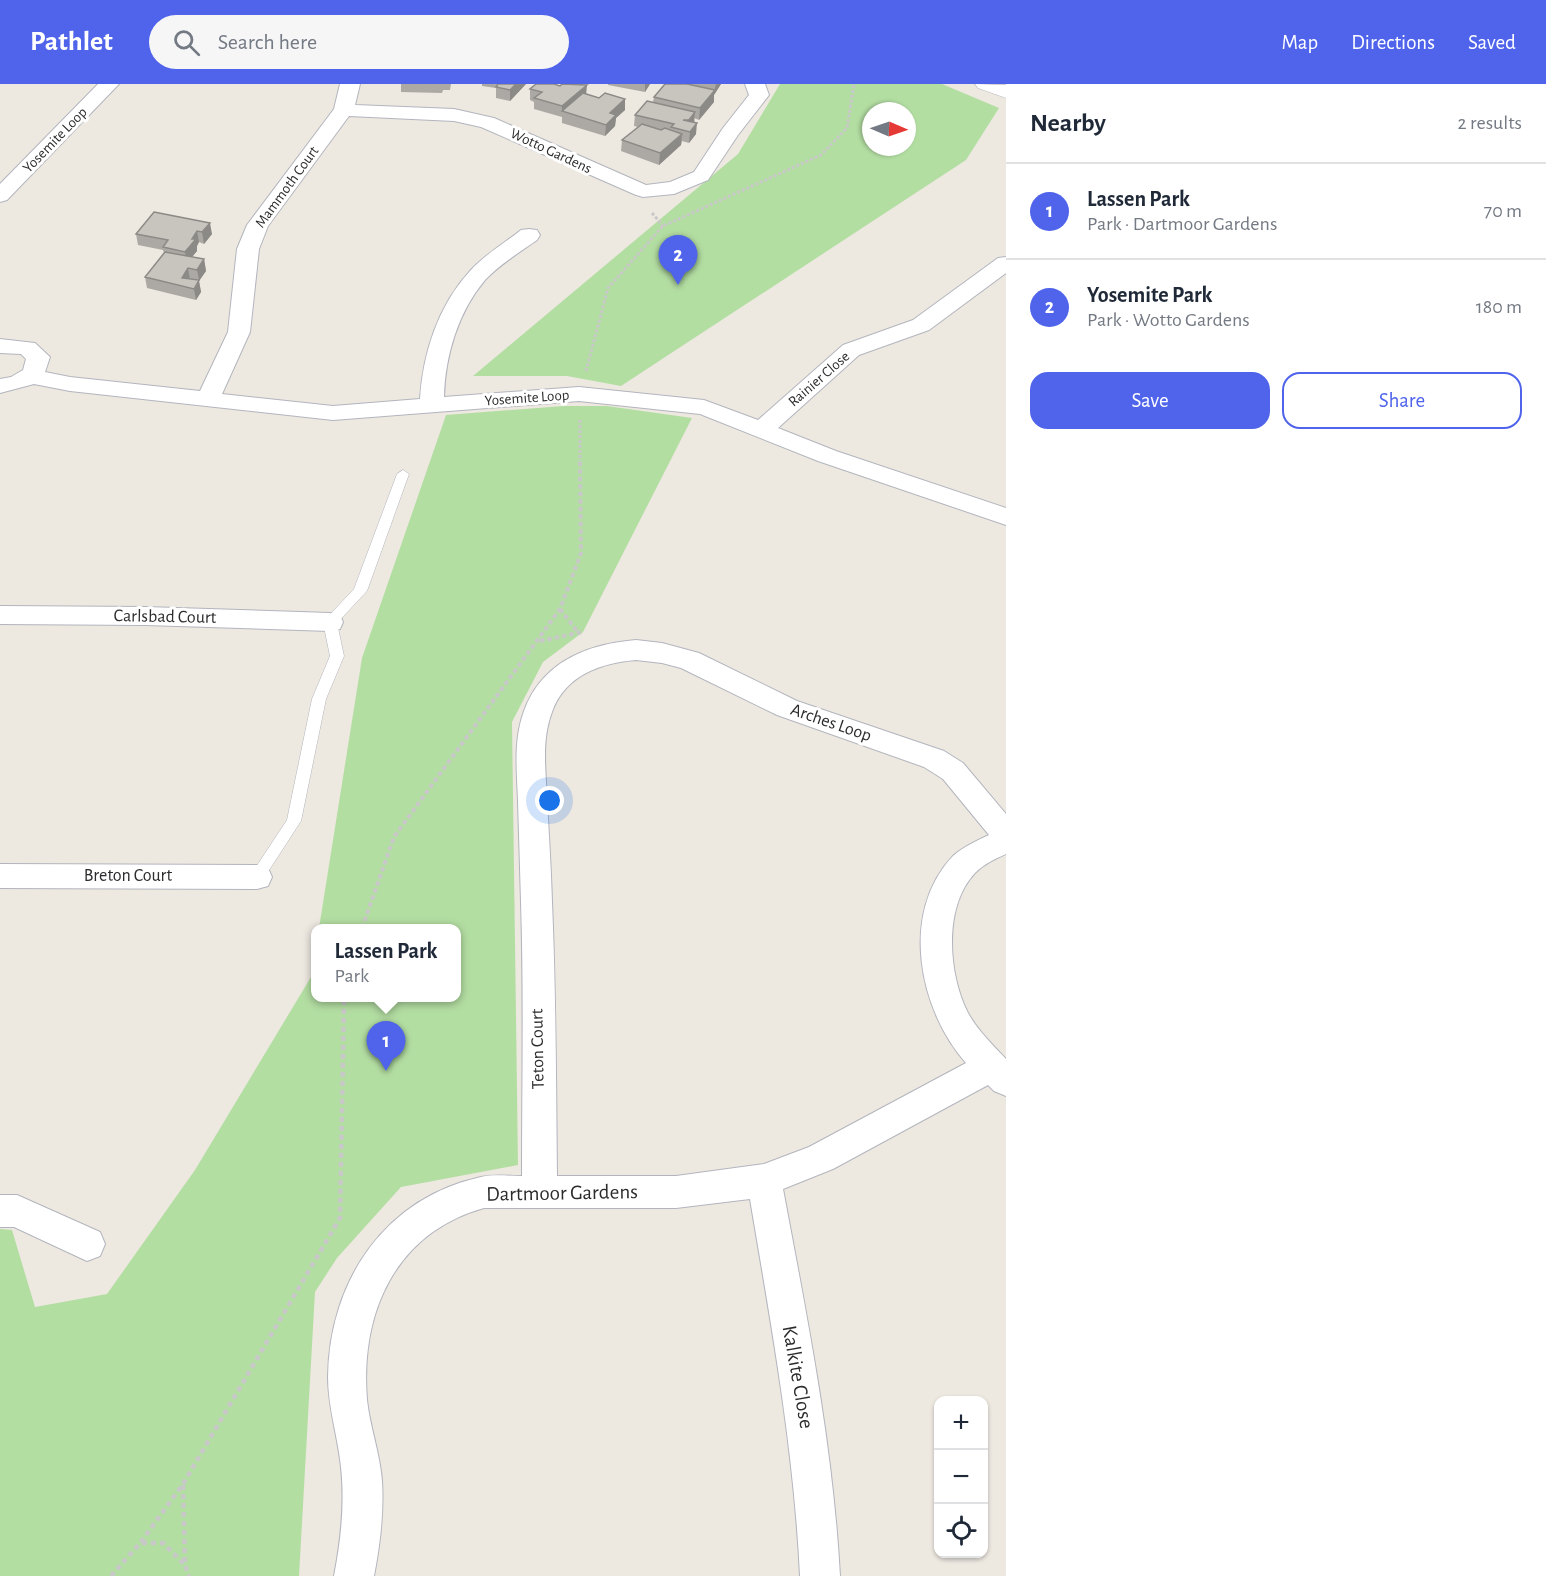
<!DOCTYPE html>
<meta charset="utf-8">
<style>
:root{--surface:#fff;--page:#f6f6f7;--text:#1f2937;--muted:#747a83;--line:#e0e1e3;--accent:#4f64eb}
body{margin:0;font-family:"Alegreya Sans",sans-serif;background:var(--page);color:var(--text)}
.controls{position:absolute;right:18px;bottom:18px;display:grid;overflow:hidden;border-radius:12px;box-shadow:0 2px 4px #0004}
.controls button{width:54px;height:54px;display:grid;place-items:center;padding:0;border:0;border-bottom:2px solid var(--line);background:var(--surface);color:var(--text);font:30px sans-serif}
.compass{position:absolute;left:862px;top:18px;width:54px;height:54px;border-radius:50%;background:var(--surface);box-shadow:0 2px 4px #0004;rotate:92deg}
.you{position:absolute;left:550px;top:717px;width:21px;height:21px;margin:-15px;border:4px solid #fff;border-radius:50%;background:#1a73e8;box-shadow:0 0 0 9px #1a73e833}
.badge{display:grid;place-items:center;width:39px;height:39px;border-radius:50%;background:var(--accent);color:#fff;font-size:20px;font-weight:700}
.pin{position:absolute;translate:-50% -50px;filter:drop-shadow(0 2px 3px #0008)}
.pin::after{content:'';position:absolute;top:32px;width:21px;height:18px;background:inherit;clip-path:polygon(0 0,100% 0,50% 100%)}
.popup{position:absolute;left:311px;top:840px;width:150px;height:78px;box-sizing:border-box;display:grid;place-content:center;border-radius:12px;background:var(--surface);filter:drop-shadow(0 2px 4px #0005);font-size:20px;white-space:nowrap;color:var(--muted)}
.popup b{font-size:22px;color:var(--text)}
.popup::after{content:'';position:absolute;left:50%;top:100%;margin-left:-12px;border:12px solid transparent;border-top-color:var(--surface)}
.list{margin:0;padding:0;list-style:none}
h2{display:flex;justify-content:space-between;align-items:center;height:78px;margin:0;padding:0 24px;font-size:26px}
h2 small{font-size:20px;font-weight:400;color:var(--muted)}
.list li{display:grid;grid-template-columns:39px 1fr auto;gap:18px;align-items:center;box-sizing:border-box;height:96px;padding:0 24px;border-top:2px solid var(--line)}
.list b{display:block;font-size:22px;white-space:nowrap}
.list p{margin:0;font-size:20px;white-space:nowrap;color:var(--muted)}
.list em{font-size:20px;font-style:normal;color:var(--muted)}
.actions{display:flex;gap:12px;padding:18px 24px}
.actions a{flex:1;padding:14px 0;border:2px solid var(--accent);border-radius:18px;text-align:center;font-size:21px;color:var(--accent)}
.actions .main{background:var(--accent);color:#fff}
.icon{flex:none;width:33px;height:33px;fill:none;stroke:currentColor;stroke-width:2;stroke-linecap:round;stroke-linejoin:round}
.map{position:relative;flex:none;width:1006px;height:1492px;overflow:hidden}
header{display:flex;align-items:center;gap:36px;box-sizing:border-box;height:84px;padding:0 30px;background:var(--accent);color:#fff}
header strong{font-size:28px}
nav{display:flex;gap:33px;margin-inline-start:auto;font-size:21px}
.search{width:420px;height:54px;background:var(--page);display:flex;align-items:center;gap:15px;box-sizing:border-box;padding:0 21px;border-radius:33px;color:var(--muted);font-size:22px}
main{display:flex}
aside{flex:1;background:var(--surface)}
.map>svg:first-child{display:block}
.green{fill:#b3dea2;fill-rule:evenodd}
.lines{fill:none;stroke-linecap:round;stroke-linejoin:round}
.lane-casing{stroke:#b3b5be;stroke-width:1}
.street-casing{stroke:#b3b5be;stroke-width:2}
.secondary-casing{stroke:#b3b5be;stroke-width:1}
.path-far2{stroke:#c8c8c8;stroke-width:3;stroke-dasharray:3 2;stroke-linecap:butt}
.path-far1{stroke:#c8c8c8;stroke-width:4;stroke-dasharray:4.5 3;stroke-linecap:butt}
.path{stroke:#c8c8c8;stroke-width:4.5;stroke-dasharray:5 4;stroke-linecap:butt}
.lane{fill:#fff;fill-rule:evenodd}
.street{fill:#fff;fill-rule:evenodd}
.secondary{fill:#fff;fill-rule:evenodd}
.wall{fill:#aca9a4}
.shaded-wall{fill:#8c8a86}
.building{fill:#c8c5bf;stroke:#8c8a86;stroke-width:1.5}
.labels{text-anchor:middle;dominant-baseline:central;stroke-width:6;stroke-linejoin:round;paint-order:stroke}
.far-street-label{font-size:15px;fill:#2c2c2c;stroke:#fff}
.street-label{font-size:18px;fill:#2c2c2c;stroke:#fff}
.near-street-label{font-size:21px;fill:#2c2c2c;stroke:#fff}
</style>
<header>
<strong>Pathlet</strong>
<div class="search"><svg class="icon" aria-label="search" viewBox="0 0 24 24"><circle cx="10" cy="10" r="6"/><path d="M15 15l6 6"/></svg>Search here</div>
<nav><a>Map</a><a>Directions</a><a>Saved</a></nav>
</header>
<main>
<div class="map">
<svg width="1006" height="1492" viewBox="0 0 1006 1492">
<rect width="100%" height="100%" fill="#ede8e0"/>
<path class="green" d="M780 0H942L999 24 966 76 621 302 567 292H473L738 70ZM871 27H907V63H871Z
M564 322H607L692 334 583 548 543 578 512 638 518 1081 401 1103 337 1174 315 1208 299 1492H0V1145L12 1146 35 1223 107 1210 195 1086 311 893 315 864 316 914H456V844H319L362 574 446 331Z"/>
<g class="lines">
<defs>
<path id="lane" d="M403 386 409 390 367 507 337 539 344 572 326 615 301 737 262 797H252L249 793 252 789 287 736 312 615 330 572 323 538 354 505 397 390Z"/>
<path id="street" d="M98 0H119L7 116 0 118V100Z
M340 0H360L355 21 454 25 494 34 646 101 670 98 694 88 723 44 749 11 745 0H765L769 11 738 51 708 96 674 110 643 113 636 111 481 43 454 37 349 32 268 142 259 165 250 248 222 310 333 322 420 315C423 269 438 222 470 187 484 171 505 159 521 146L529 145 537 146 540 151 537 156C520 168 499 181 485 196 458 228 445 272 444 313L579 303 704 316 758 336 843 261 913 236 998 174 1006 173V189L929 246 859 271 778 344 836 367 1006 424V441L818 377 700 330 579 317 333 336 70 307 34 300 0 309V295L11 293 23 286 26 275 21 270 0 269V255L35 259 50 273 45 288 70 293 200 307 228 248 237 165 247 141 334 25Z
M0 522 145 523 330 529 340 531 343 538 340 545 330 547 145 541 0 540Z
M636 556 662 559 699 569 797 617 944 667 963 679 1006 730V770C995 775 984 780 975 789 943 823 948 890 968 929 978 947 992 960 1006 975V1012L994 1007 988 1001 833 1085 783 1105C807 1233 833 1361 840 1492H800C794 1364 771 1240 750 1115L676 1124H484C395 1149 360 1229 367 1316 370 1344 380 1369 382 1397 384 1429 380 1461 374 1492H334C341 1456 345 1420 341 1383 338 1353 328 1324 328 1293 329 1197 385 1114 481 1093 494 1090 509 1092 522 1092 522 1001 524 909 521 818 520 784 519 751 518 717 517 687 513 657 524 627 542 578 587 560 636 556ZM636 576 662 579 681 584 777 631 924 683 943 695 989 751C976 757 963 763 953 772 899 829 919 926 966 979L809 1063 764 1080 676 1092H557C556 1001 556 909 552 818 551 785 549 751 547 718 546 687 541 657 552 628 565 591 601 579 636 576Z
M0 780 257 781 268 784 272 793 268 802 257 805 0 804Z
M0 1111H17L100 1148 105 1160 100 1172 87 1177 14 1143H0Z"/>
<path id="secondary" d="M975 0 1006 1V14L978 4Z"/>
</defs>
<use href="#lane" class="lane-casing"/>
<use href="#street" class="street-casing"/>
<use href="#secondary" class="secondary-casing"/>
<path class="path-far2" d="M652 129 663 142
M586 287 608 204 663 142 821 71 847 44 854 0
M580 336V377"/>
<path class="path-far1" d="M560 525 577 547
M540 557 582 548
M362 844 394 753 560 525 581 469 580 376"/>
<path class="path" d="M183 1401 185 1481 189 1492
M142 1459H163L185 1481
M111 1492 141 1458 183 1400 340 1134 344 914"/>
<use href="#lane" class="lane"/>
<use href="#street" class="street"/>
<use href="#secondary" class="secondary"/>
</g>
<path class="wall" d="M401 0H451L450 6H443L442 9 401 8Z
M482 0H526L510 17 496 14V4L482 2Z
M608 0H650L645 8 608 1Z
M665 0H721L714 11V18L699 36 694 34 696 50 689 59 682 57 681 61 659 81 621 67 622 56 638 43 634 42 635 31 653 18 654 13Z
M530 5 586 10 625 26 616 34 615 42 605 52 562 39V33L534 25V18L530 16Z
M154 128 212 150 204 160 199 158 197 162V167L192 173 204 175 206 187 199 197 201 208 196 216 147 204 145 193 164 169 163 166 138 161 136 150Z"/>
<path class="shaded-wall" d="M516 0H526L510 17V6Z
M645 0H650L645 8Z
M716 0H721L714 11V18L699 36 700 24 714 8Z
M587 1 586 12 562 28V22Z
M625 15V26L616 34 615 42 605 52 606 41 610 29Z
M695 28 694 39 688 47 689 36Z
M697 39 696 50 689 59 690 48Z
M682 50 681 61 659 81 660 69Z
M210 139 212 150 204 160 202 148Z
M197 147 199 158 197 162V167L187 179 185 168 192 155Z
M204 175 206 187 199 197 201 208 196 216 194 205 199 196 197 186Z
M188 184 190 196 182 194Z"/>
<path class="building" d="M498 0H516L510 6 496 3Z
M536 0H554L560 2 562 0 587 1 562 22 534 14 542 8 530 5Z
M665 0H687L715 6 700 24 654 13Z
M583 9 599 14 605 9 625 15 610 29 616 31 606 41 562 27Z
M647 17 695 28 689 36H683L697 39 690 48 671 43 674 40 635 31Z
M642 40 661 46 665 44 682 50 660 69 622 56Z
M154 128 210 139 202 148 197 147 192 155H196L185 168 163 163 168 156 136 150Z
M165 168 204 175 197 186 188 184 182 194 199 196 194 205 145 193Z"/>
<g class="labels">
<g class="far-street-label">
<text transform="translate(55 56) rotate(-46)">Yosemite Loop</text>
<text transform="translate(551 67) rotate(25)">Wotto Gardens</text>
<text transform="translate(287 103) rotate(-54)">Mammoth Court</text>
<text transform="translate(819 295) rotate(-41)">Rainier Close</text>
<text transform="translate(527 314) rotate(-4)">Yosemite Loop</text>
</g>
<g class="street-label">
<text transform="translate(165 533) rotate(1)">Carlsbad Court</text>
<text transform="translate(831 639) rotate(19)">Arches Loop</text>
<text x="128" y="792">Breton Court</text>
<text transform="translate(538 965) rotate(-91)">Teton Court</text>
</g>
<g class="near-street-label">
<text transform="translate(562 1109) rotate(-1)">Dartmoor Gardens</text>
<text transform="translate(798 1293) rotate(80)">Kalkite Close</text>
</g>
</g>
</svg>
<div class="controls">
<button>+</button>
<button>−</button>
<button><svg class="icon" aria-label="locate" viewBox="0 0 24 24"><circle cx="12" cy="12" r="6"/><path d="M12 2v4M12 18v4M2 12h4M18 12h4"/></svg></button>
</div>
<svg class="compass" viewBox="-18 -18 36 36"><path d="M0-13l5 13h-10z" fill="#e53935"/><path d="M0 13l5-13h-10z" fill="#747a83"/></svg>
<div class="you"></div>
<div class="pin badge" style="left:386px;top:987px">1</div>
<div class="popup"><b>Lassen Park</b>Park</div>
<div class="pin badge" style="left:678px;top:201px">2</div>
</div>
<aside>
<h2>Nearby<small>2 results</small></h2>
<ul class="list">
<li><span class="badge">1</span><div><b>Lassen Park</b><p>Park · Dartmoor Gardens</p></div><em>70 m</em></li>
<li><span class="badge">2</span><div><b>Yosemite Park</b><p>Park · Wotto Gardens</p></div><em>180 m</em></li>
</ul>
<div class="actions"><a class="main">Save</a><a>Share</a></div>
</aside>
</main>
